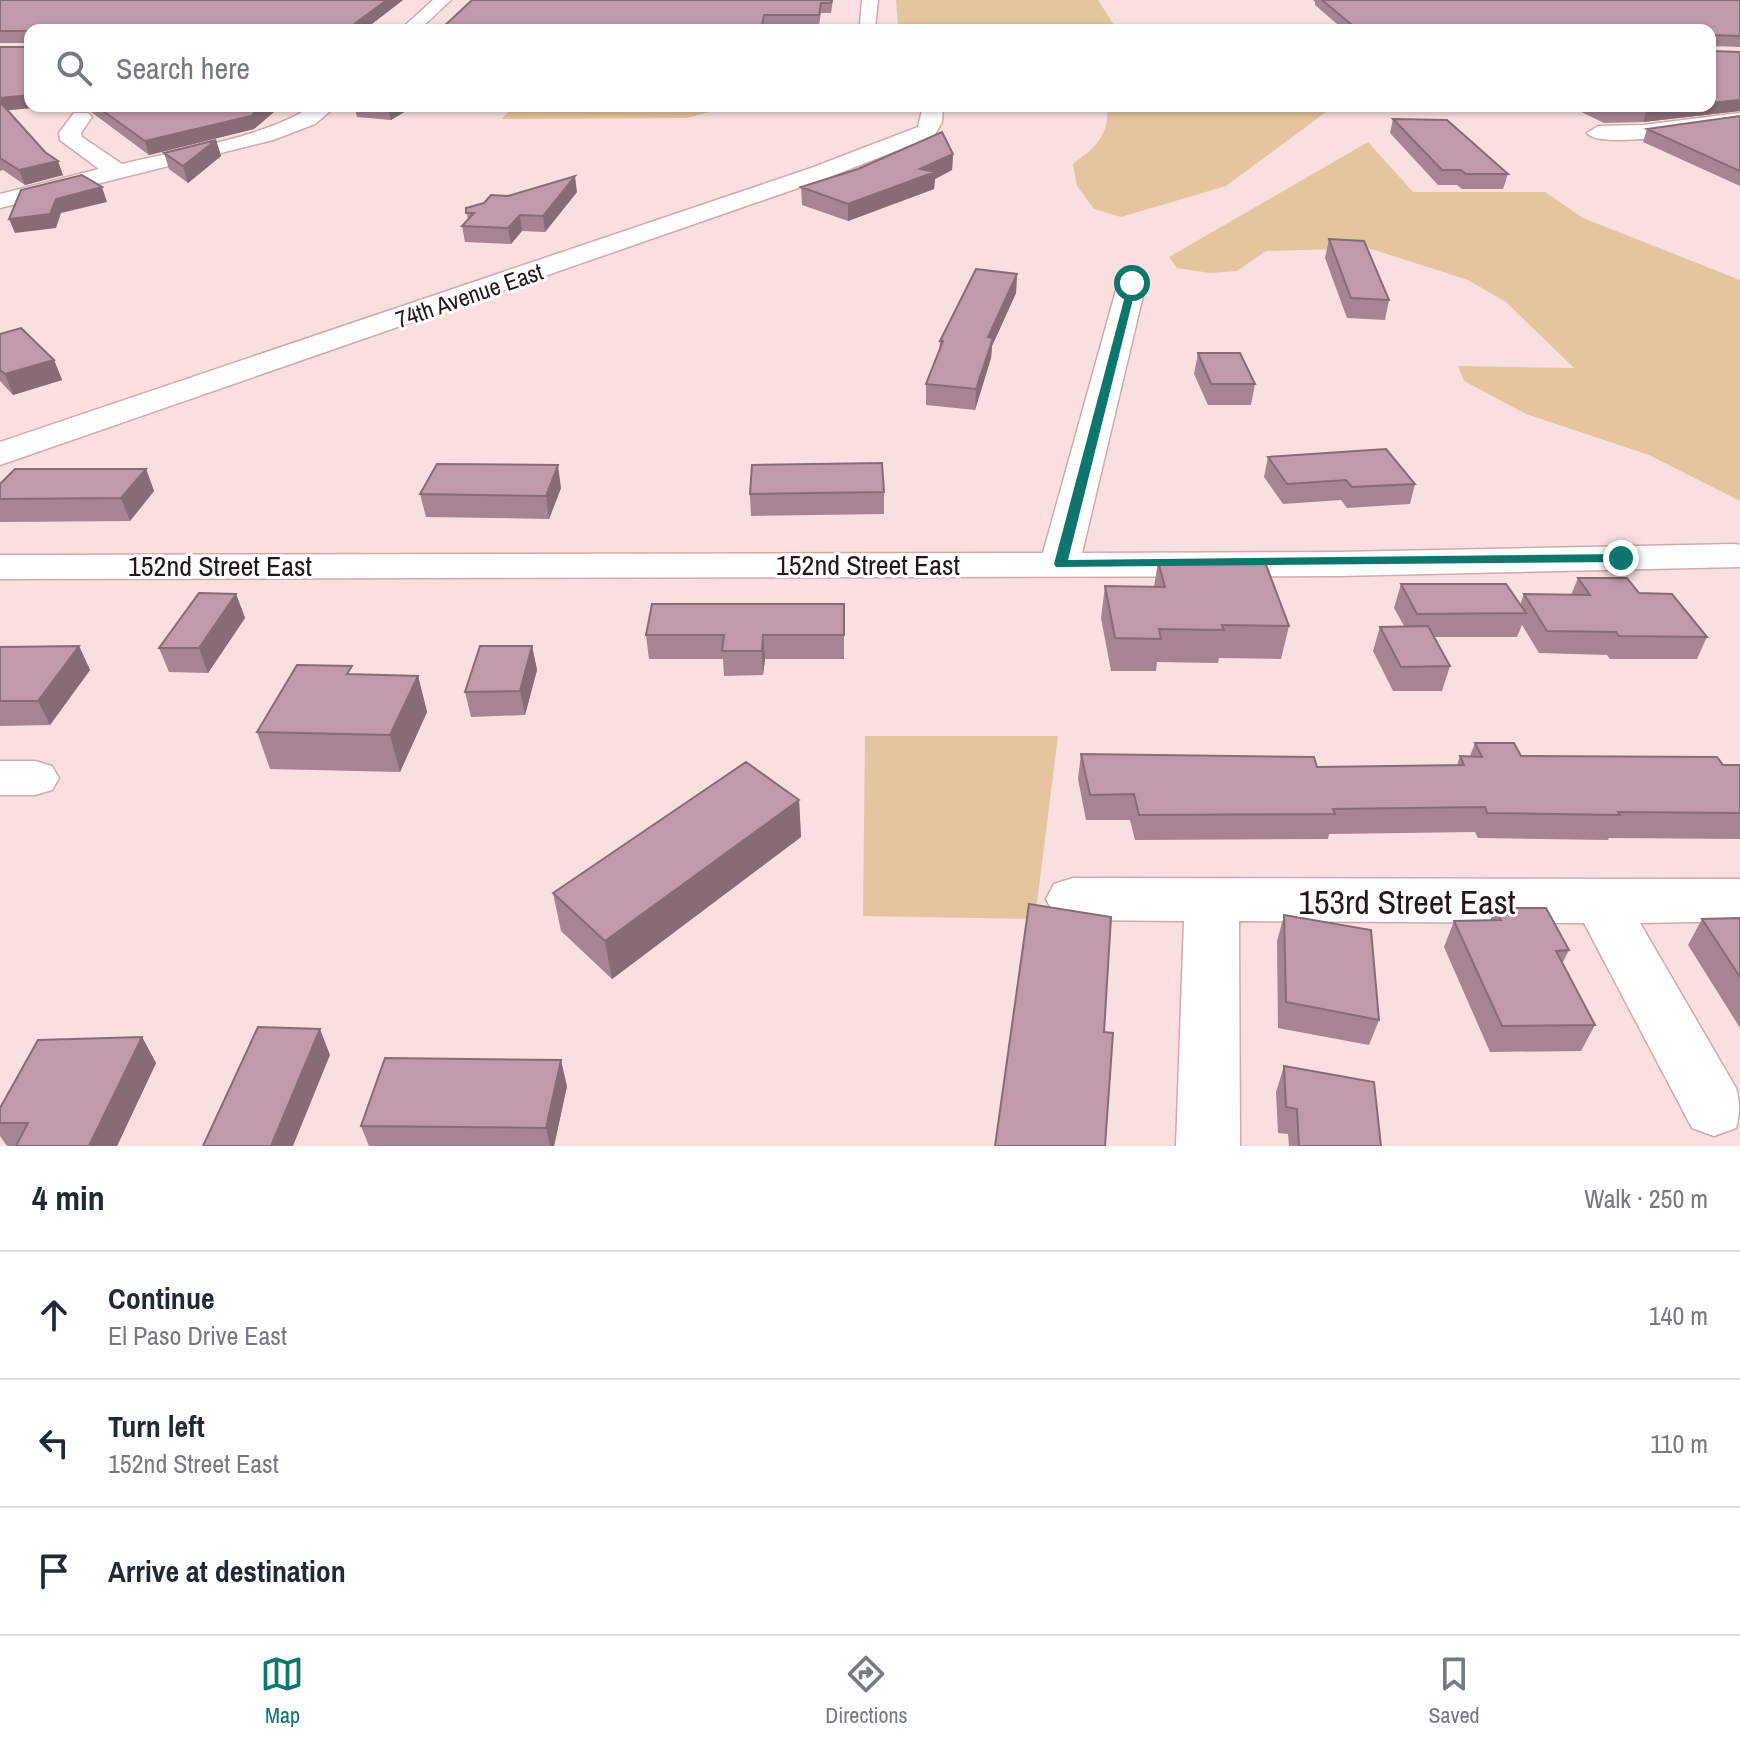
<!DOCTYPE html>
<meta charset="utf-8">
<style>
:root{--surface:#fff;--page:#f6f6f7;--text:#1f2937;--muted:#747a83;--line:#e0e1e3;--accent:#0f766e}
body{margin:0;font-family:"Archivo Narrow",sans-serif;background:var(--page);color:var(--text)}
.stop{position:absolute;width:24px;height:24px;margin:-18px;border:6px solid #0f766e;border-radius:50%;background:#fff}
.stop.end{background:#0f766e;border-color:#fff;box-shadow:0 2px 8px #0008}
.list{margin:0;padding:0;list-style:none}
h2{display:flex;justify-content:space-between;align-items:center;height:104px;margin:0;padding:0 32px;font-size:34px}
h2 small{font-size:26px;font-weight:400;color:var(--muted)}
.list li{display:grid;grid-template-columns:52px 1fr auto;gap:24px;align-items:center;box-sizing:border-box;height:128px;padding:0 32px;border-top:2px solid var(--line)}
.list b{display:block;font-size:30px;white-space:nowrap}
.list p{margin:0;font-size:26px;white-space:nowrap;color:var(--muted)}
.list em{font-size:26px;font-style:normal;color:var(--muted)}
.icon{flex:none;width:44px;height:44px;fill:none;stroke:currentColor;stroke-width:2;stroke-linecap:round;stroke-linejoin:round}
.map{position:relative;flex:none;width:1740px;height:1146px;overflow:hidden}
.search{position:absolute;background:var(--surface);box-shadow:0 2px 6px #0004;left:24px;right:24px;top:24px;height:88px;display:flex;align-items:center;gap:20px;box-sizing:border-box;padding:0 28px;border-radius:16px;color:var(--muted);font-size:30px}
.sheet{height:488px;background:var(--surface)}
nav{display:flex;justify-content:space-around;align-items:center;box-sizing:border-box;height:112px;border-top:2px solid var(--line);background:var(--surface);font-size:22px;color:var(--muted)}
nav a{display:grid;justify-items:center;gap:4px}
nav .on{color:var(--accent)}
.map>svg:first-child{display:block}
.green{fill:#e5c59d}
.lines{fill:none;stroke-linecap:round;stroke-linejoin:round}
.minor-casing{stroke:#d4a9ac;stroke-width:3}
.minor{fill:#fff;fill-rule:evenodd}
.wall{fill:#a68491}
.shaded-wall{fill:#876c76}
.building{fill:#c19aa9;stroke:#876c76;stroke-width:2}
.route{fill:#0f766e}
.labels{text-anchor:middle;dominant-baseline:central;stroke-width:6;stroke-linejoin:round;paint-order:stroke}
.far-street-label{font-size:24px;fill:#261618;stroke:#fff}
.street-label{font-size:28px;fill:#261618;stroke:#fff}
.near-street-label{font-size:34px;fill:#261618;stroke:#fff}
</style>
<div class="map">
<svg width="1740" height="1146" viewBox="0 0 1740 1146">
<rect width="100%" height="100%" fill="#fadfe0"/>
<path class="green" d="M896 0H1098L1114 25H1328L1333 30H1124L1113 25H899L901 30H849V25H898Z
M513 106H731L687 118 502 119Z
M1107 106H1334L1226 186 1121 217 1094 209 1077 186 1073 164C1095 148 1110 135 1107 106Z
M1368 142 1413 192H1545L1583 218 1740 280V501L1649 455 1526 414 1464 381 1458 366 1574 368 1506 302 1468 280 1368 248 1266 251 1237 271 1210 273 1177 268 1169 257Z
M865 736H1058L1035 919 863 916Z"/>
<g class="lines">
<defs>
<path id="minor" d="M433 0H451L419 30H400Z
M862 0H878L875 28 869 29 860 24Z
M312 106H336L315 124 273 140 0 208V194L99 169 60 140 59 133 74 113H88L92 117 81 133 82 137 122 164C179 150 265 138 312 106Z
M923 106H943L942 122 934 136 827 178 0 465V442L811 168 918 127Z
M1740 113V125C1714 129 1601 151 1587 133L1598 126 1643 125Z
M1132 275 1142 277 1146 283 1082 553 1339 552 1736 544 1740 545V567L1339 576 0 579V555L1043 553 1118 283 1122 277Z
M0 761H35L52 766 59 778 52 790 35 795H0Z
M1073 878 1740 879V921L1640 923 1736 1088C1740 1101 1740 1115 1736 1128L1714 1136 1692 1128 1584 923 1239 921 1240 1146H1176L1184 921 1073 920 1054 914 1046 899 1054 884Z"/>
</defs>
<use href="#minor" class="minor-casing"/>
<use href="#minor" class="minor"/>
</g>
<path class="wall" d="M0 0H403L364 30H30V106L7 110 63 175 25 185 3 170 0 171V47H28V43H0Z
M833 0 831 13H821L819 25H764L763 30H440Z
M1313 0H1740V47L1712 46V51L1740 52V111L1643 122 1604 123 1569 106H1710V30H1344L1315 5V2Z
M83 106H281L254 129 149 155Z
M354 106H414L391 120 357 117Z
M1740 116V186L1643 142 1647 129Z
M1393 119 1508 174 1503 189H1462L1457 185H1438L1390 133Z
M216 140 221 156 188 183 169 169 164 153Z
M953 154 952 170 935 179 934 189 848 221 802 205 801 187Z
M577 192 545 232 522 231 511 244 465 242 462 226 468 220 466 208 508 196Z
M1329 239 1389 300 1385 320 1347 318 1325 258Z
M1017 274 1016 293 992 346 991 358 975 410 926 405V384L939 351 940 341Z
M0 334 54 360 62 380 13 395 0 381Z
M1198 353 1255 384 1251 405H1208L1194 374Z
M1268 457 1415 484 1410 504 1347 508 1341 500 1283 504 1264 477Z
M146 469 154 491 130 521 0 522V484Z
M561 488 549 519 426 517 420 494Z
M884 492V514L751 516 750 494Z
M1158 561 1289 626 1281 659 1219 658 1218 663 1157 662 1156 671H1111L1101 618 1105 586 1154 587Z
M1578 578 1639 593 1707 637 1697 659H1610L1607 655 1539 653 1522 625 1517 637H1434L1450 666 1442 691H1393L1373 651 1380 627 1404 626 1394 608 1401 584 1520 605 1524 594 1571 595Z
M236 594 245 618 208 673 169 672 159 648Z
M844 604V659H765L763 675 724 676 723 659H649L646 635Z
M79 646 90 670 50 725 0 726V647Z
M532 646 537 670 525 715 471 717 465 692Z
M354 674 418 676 427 712 400 772 270 769 257 732Z
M1475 743 1521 756 1740 765V839L1609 838 1608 840 1478 838 1475 832 1329 834 1328 839 1135 840 1130 820H1086L1078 779 1081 754 1317 767 1457 765 1460 756H1470Z
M799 800 801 837 612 979 561 931 553 893Z
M1495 908 1569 950 1562 964 1595 1025 1581 1051 1490 1052 1444 947 1454 921H1490Z
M1284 915 1379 1020 1369 1045 1278 1028 1277 941Z
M1740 918V1028L1688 945 1702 919Z
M142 1037 156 1063 117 1146H7L0 1136V1108Z
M1284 1066 1381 1146H1289L1288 1134 1278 1133 1276 1092Z
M567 1086 554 1146H369L361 1126Z"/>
<path class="shaded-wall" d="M387 0H403L364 30H346Z
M30 95V106H54L1 111 0 98Z
M1740 100V111L1643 122 1647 110 1682 106H1710V103Z
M262 106H281L254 129 149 155 145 141Z
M392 106H414L391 120 388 108Z
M216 140 221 156 188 183 183 166Z
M953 154 952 170 935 179 934 189 848 221V204Z
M58 161 63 175 25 185 19 170Z
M575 176 577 192 545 232 543 216Z
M102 187 107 202 61 213 56 228 15 233 9 219 56 199Z
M520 215 522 231 511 244 508 228Z
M1017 274 1016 293 992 346 991 358 975 410 976 389 988 337Z
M54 360 62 380 13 395 5 374Z
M558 465 561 488 549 519 546 496Z
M146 469 154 491 130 521 121 498Z
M236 594 245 618 208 673 199 648Z
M763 635 765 659 763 675 762 651Z
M79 646 90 670 50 725 38 701Z
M532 646 537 670 525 715 520 691Z
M418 676 427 712 400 772 390 735Z
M799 800 801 837 612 979 605 941Z
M320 1029 330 1055 293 1146H271Z
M142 1037 156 1063 117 1146H89Z
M561 1060 567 1086 554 1146H550L546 1128Z"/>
<path class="building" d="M0 0H387L346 30H30V95L0 98V47H28V31H0Z
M472 0H832L831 3H821L819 15H764L761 29 440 30Z
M1322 0H1740V36L1712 35V51L1740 52V100L1710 103V30H1358Z
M0 102 45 152 58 161 19 170 0 158Z
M96 106H262L251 116 145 141Z
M358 106H392L388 108Z
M1598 106H1682L1647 110 1608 111Z
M1740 116V171L1647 129Z
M1393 119 1447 120 1508 174H1466L1461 170H1442Z
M942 132 953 154 920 169 935 172 848 204 801 187 858 169Z
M216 140 183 166 164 153Z
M82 175 102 187 56 199 50 214 9 219 21 190Z
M575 176 543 216 520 215 508 228 462 226 474 213H466V208L484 203 491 195 508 196Z
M1329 239 1364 241 1389 300 1351 298Z
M976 269 1017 274 988 337 993 338 976 389 926 384 943 341H940Z
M21 328 54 360 5 374 0 370V334Z
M1198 353H1240L1255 384H1211Z
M1386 449 1415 484 1352 487 1346 480 1287 484 1268 457Z
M882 463 884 492 750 494 752 465Z
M437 464 558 465 546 496 420 494Z
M15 469H146L121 498 0 499V484Z
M1158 561 1265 562 1289 626 1222 625 1224 630 1159 629 1161 639 1115 638 1105 586 1165 587Z
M1578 578H1627L1639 593 1672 594 1707 637 1619 636 1616 632 1547 631 1524 594 1590 595Z
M1401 584H1506L1526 613 1417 614Z
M199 593 236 594 199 648H159Z
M652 604H844V635H763L762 651H722L724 635H646Z
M1428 626 1450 666 1401 667 1380 627Z
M79 646 38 701H0V647Z
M480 646H532L520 691 465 692Z
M297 665 352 666 347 674 418 676 390 735 257 732Z
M1475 743H1514L1521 756 1717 757 1723 765H1740V813L1618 812 1620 815 1487 813 1485 807 1333 809 1335 814 1139 815 1134 794 1090 795 1081 754 1314 757 1317 767 1464 765 1460 756 1482 757Z
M746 762 799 800 605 941 553 893Z
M1029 904 1111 917 1104 1032 1113 1033 1105 1146H995Z
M1495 908H1546L1569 950 1556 951 1595 1025 1502 1026 1454 921 1501 920Z
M1284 915 1371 930 1379 1020 1286 1002Z
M1740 918V977L1702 919Z
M258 1027 320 1029 271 1146H203Z
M142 1037 89 1146H16L28 1123H0V1108L38 1040Z
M385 1058 561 1060 546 1128 361 1126Z
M1284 1066 1374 1082 1381 1146H1299L1297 1109 1286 1107Z"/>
<path class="route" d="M1129 281 1137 283 1068 560 1621 554 1627 558 1621 562 1056 567 1054 564Z"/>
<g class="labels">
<g class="far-street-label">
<text transform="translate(469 295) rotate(-19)">74th Avenue East</text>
</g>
<g class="street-label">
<text x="868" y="565">152nd Street East</text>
<text x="220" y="566">152nd Street East</text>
</g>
<g class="near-street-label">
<text x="1407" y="902">153rd Street East</text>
</g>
</g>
</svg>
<div class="stop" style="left:1132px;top:283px"></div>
<div class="stop end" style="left:1621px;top:558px"></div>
<div class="search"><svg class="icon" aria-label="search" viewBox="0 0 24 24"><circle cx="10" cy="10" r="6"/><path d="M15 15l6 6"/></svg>Search here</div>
</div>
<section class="sheet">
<h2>4 min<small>Walk · 250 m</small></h2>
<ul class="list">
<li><svg class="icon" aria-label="ahead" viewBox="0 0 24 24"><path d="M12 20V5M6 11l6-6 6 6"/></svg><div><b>Continue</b><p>El Paso Drive East</p></div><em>140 m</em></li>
<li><svg class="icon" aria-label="left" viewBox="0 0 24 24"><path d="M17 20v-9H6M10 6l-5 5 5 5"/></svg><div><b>Turn left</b><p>152nd Street East</p></div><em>110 m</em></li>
<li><svg class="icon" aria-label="arrive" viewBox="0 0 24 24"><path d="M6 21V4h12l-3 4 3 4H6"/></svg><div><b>Arrive at destination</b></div></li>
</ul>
</section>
<nav>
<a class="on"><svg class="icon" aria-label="map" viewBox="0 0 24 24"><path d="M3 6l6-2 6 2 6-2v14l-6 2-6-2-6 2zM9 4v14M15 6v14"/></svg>Map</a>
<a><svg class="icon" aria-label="directions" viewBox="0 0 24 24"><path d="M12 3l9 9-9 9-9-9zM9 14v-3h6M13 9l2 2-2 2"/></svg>Directions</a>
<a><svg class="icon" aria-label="saved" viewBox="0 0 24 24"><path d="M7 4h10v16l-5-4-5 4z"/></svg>Saved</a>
</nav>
